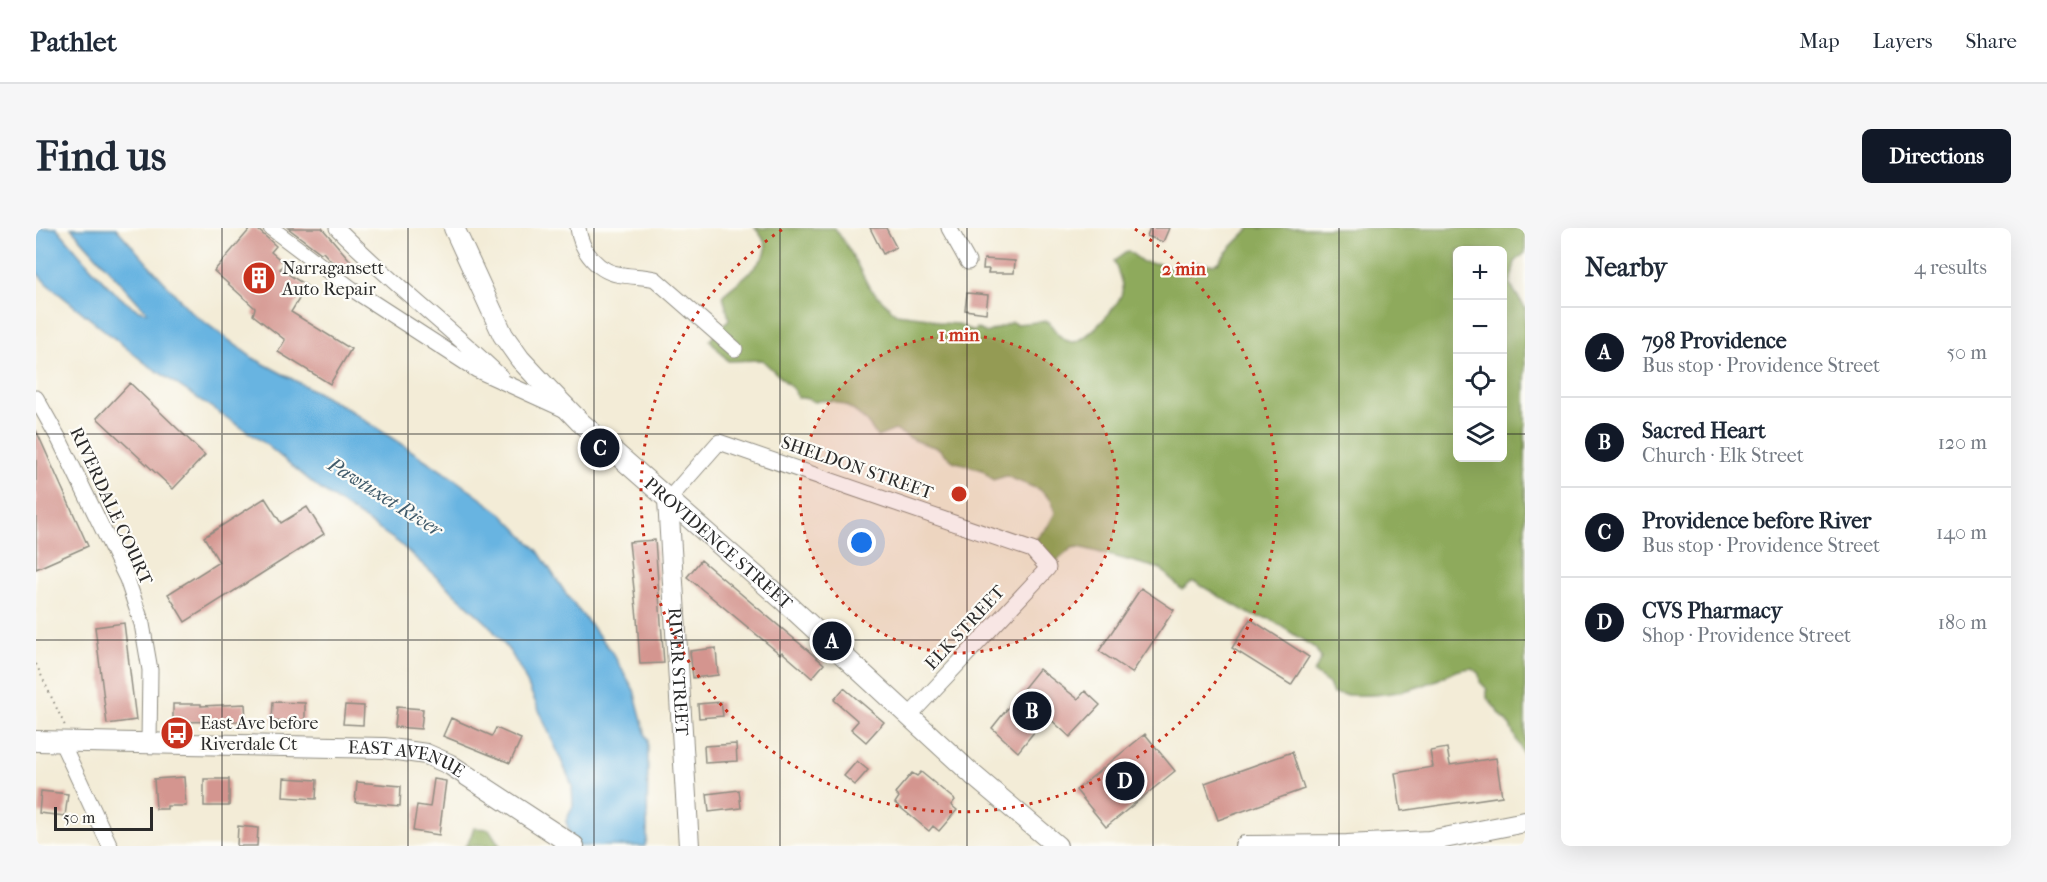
<!DOCTYPE html>
<meta charset="utf-8">
<style>
:root{--surface:#fff;--page:#f6f6f7;--text:#1f2937;--muted:#747a83;--line:#e0e1e3;--accent:#111827}
body{margin:0;font-family:"IM FELL French Canon",serif;background:var(--page);color:var(--text)}
.controls{position:absolute;right:18px;top:18px;display:grid;overflow:hidden;border-radius:9px;box-shadow:0 6px 24px #0002}
.controls button{width:54px;height:54px;display:grid;place-items:center;padding:0;border:0;border-bottom:2px solid var(--line);background:var(--surface);color:var(--text);font:30px sans-serif}
.scale{position:absolute;left:18px;bottom:15px;width:99px;box-sizing:border-box;padding-left:6px;border:3px solid #2b2b2b;border-top:0;font-size:16px;line-height:21px;white-space:nowrap;color:#2b2b2b;-webkit-text-stroke:4px #fdfcf7;paint-order:stroke}
.you{position:absolute;left:826px;top:315px;width:21px;height:21px;margin:-15px;border:4px solid #fff;border-radius:50%;background:#1a73e8;box-shadow:0 0 0 9px #1a73e833}
.badge{display:grid;place-items:center;width:39px;height:39px;border-radius:50%;background:var(--accent);color:#fff;font-size:20px;font-weight:700}
.pin{position:absolute;translate:-50% -50%;border:3px solid #fff;box-shadow:0 2px 6px #0006}
.list{margin:0;padding:0;list-style:none}
h2{display:flex;justify-content:space-between;align-items:center;height:78px;margin:0;padding:0 24px;font-size:26px}
h2 small{font-size:20px;font-weight:400;color:var(--muted)}
.list li{display:grid;grid-template-columns:39px 1fr auto;gap:18px;align-items:center;box-sizing:border-box;height:90px;padding:0 24px;border-top:2px solid var(--line)}
.list b{display:block;font-size:22px;white-space:nowrap}
.list p{margin:0;font-size:20px;white-space:nowrap;color:var(--muted)}
.list em{font-size:20px;font-style:normal;color:var(--muted)}
.icon{flex:none;width:33px;height:33px;fill:none;stroke:currentColor;stroke-width:2;stroke-linecap:round;stroke-linejoin:round}
.map{position:relative;flex:none;width:1489px;height:618px;overflow:hidden;border-radius:9px}
header{display:flex;align-items:center;gap:36px;box-sizing:border-box;height:84px;padding:0 30px;background:var(--surface);border-bottom:2px solid var(--line)}
header strong{font-size:28px}
nav{display:flex;gap:33px;margin-inline-start:auto;font-size:21px}
.intro{display:flex;align-items:center;justify-content:space-between;box-sizing:border-box;height:144px;padding:0 36px}
h1{margin:0;font-size:42px}
.button{padding:15px 27px;border-radius:9px;background:var(--accent);color:#fff;font-size:21px;font-weight:700}
main{display:flex;gap:36px;padding:0 36px}
aside{flex:1;background:var(--surface);border-radius:9px;box-shadow:0 6px 24px #0002}
.map>svg:first-child{display:block}
.forest{fill:#8eaa5c;stroke:#5c6a44;stroke-width:1.5;fill-rule:evenodd}
.water{fill:#67b4e1;stroke:#497086;stroke-width:1.5}
.building{fill:#d4958f}
.lines{fill:none;stroke-linecap:round;stroke-linejoin:round}
.street-casing{stroke:#8f8c81;stroke-width:17}
.secondary-casing{stroke:#8f8c81;stroke-width:22}
.path{stroke:#8f8c81;stroke-width:2;stroke-dasharray:1.5 4.5;stroke-linecap:butt}
.street{stroke:#fff;stroke-width:15}
.secondary{stroke:#fff;stroke-width:20}
.grid{fill:none;stroke:#2b2b2b;stroke-width:1.5;stroke-opacity:0.55}
.ring{fill:none;stroke:#c8321e;stroke-width:3;stroke-dasharray:3 6}
.labels{text-anchor:middle;dominant-baseline:central;stroke-width:4.5;stroke-linejoin:round;paint-order:stroke}
.poi-label{font-size:18px;fill:#2b2b2b;stroke:#fdfcf7;text-anchor:start}
.street-label{font-size:18px;fill:#2b2b2b;stroke:#fdfcf7}
.water-label{font-size:20px;font-style:italic;fill:#405b6b;stroke:#fdfcf7}
.centre{fill:#c8321e;stroke:#fdfcf7;stroke-width:3}
.ring-label{font-size:18px;text-anchor:middle;font-weight:bold;fill:#c8321e;stroke:#fdfcf7;stroke-width:4.5;stroke-linejoin:round;paint-order:stroke}
</style>
<header>
<strong>Pathlet</strong>
<nav><a>Map</a><a>Layers</a><a>Share</a></nav>
</header>
<div class="intro"><h1>Find us</h1><a class="button">Directions</a></div>
<main>
<div class="map">
<svg width="1489" height="618" viewBox="0 0 1489 618">
<rect width="100%" height="100%" fill="#fdfcf7"/>
<filter id="ink" filterUnits="userSpaceOnUse"><feTurbulence type="fractalNoise" baseFrequency=".0167" numOctaves="2"/><feDisplacementMap in="SourceGraphic" scale="12" xChannelSelector="R" yChannelSelector="G"/><feConvolveMatrix kernelMatrix="1 2 1 2 8 2 1 2 1" color-interpolation-filters="sRGB"/></filter>
<filter id="wash" filterUnits="userSpaceOnUse"><feTurbulence type="fractalNoise" baseFrequency=".008" numOctaves="4" result="noise"/><feDisplacementMap in="SourceGraphic" scale="24" xChannelSelector="R" yChannelSelector="G"/><feGaussianBlur stdDeviation="1.35" result="paint"/><feColorMatrix in="noise" values="0 0 0 0 0 0 0 0 0 0 0 0 0 0 0 0 0 1.4 0 .05"/><feComposite in="paint" operator="in"/></filter>
<g filter="url(#wash)">
<rect width="100%" height="100%" fill="#f3ecd7"/>
<path class="forest" d="M719 0H799L814 23 833 59 860 86 893 90 904 95 922 96 938 104 940 100 950 105 976 94 980 96 1012 93C1019 102 1025 113 1036 114 1048 116 1084 77 1086 64 1088 55 1081 42 1078 33L1092 23 1107 34 1126 36 1137 41H1149L1159 35 1177 36 1183 34C1192 20 1203 12 1214 0H1489V25L1479 34 1474 56 1489 80V530L1474 498 1451 470V461L1444 454 1443 446 1436 440C1416 441 1411 449 1393 455 1364 467 1329 469 1297 466L1293 456 1278 445 1285 430 1279 420 1234 391 1217 388 1159 354H1156L1146 362 1125 341 1043 319 1036 320 1016 337 992 320 1012 298 1019 285 1015 272 1004 262 970 248 957 252 946 242 917 233 902 220 882 214 859 202 841 209C830 188 804 167 779 174L772 171 761 169 758 162 726 132 692 133 674 112 693 91 687 67C697 58 731 33 730 21 730 13 724 6 719 0ZM1422 22H1466V230H1422Z
M438 600 453 601 464 618H429L432 615Z"/>
<path class="water" d="M0 0H21C38 19 88 84 111 84L35 0H80L155 84 217 130 310 180 417 250 466 286 502 323 532 369 576 424 598 462 610 508 612 511 611 611 609 618H532L534 606 530 593 537 578 536 557 487 446 475 425 452 396 363 315 284 261 227 214 109 135 11 56 0 44Z"/>
<g id="blocks">
<path class="building" d="M215 0H220L240 18 235 24 248 35 244 41 271 58 255 84 315 121 294 156 242 124 249 112 217 87 219 80 178 43Z
M252 0H286L319 38 311 45 294 32 287 24 285 25Z
M834 0H850L860 19 847 26Z
M1114 0H1133L1127 14 1111 8Z
M948 31 979 33 978 45H952L953 41H947Z
M931 65 952 67 950 85 929 82Z
M94 155 169 227 137 261 61 190Z
M0 202 52 318 0 341Z
M229 270 245 295 271 279 288 306 149 394 132 366 183 334 168 309Z
M619 312 628 435 604 436 601 390 593 314Z
M665 332 788 436 776 450 746 424 744 426 651 349Z
M1105 360 1138 382 1096 445 1063 423Z
M1214 391 1273 429 1255 457 1196 420Z
M88 395 100 492 71 496 59 399Z
M680 420 682 447 657 450 654 423Z
M1003 441 1042 471 1049 463 1064 477 1034 509 1011 488 982 524 956 500Z
M808 460 848 494 830 514 815 501 822 493 798 472Z
M237 474 269 475V495L236 493Z
M685 474 687 488 663 490 662 476Z
M137 476H165V478L209 476 210 493 137 494Z
M309 477 328 478 327 497 307 496Z
M361 479 387 481 385 501 359 499Z
M415 490 456 508 460 500 485 511 474 535 407 508Z
M1109 506 1139 543 1070 599 1040 562Z
M700 516 701 533 669 535 668 518Z
M1411 520 1414 537 1460 530 1466 568 1365 583 1359 545 1397 539 1394 523Z
M1256 524 1268 561 1182 592 1169 555Z
M821 533 832 542 819 557 808 548Z
M885 544 919 572 915 577 921 582 903 603 897 598 893 603 859 575 863 569 859 565 876 545 881 548Z
M148 549 150 578H131V581H120L118 551Z
M248 550 281 552 280 571 247 569Z
M168 551H193V578H168Z
M398 551 410 553 403 607 377 603 381 577 394 579Z
M321 554 365 558 364 578 319 574Z
M703 562 705 580 673 584 671 566Z
M5 563 32 566 29 588 3 585Z
M202 598 222 600 221 618H201Z"/>
</g>
</g>
<g filter="url(#ink)">
<use href="#blocks" fill-opacity="0" stroke="#8f8c81" stroke-width="1.5"/>
<g class="lines">
<defs>
<path id="street" d="M235 0 316 61 441 142 527 181
M301 0C353 53 412 98 465 149
M542 0C545 23 562 45 587 47 598 49 608 48 619 51L699 121
M913 0 932 34
M0 170 23 211 91 351 106 396 114 442 113 514
M632 272 683 214 996 322 1012 340 873 488
M25 513 74 618"/>
<g id="secondary">
<path id="s1" d="M418 0 467 107 484 131 510 159 544 194 746 371 937 547 1021 618"/>
<path id="s2" d="M632 272 653 618"/>
<path id="s3" d="M0 513 348 520 390 526 413 536 538 618"/>
<path d="M1209 618 1311 617 1393 613 1489 594"/>
</g>
</defs>
<use href="#street" class="street-casing"/>
<use href="#secondary" class="secondary-casing"/>
<path class="path" d="M0 436 29 498"/>
<use href="#street" class="street"/>
<use href="#secondary" class="secondary"/>
</g>
</g>
<path class="grid" d="M186 0V618M372 0V618M558 0V618M744 0V618M931 0V618M1117 0V618M1303 0V618M0 206H1422M1466 206H1489M0 412H1489"/>
<circle cx="923" cy="266" r="159" fill="#c8321e" fill-opacity=".12"/>
<g class="ring">
<circle cx="923" cy="266" r="159"/>
<path d="M1099 1A318 318 0 1 1 747 1"/>
</g>
<defs>
<symbol id="building-disc" viewBox="-11 -11 22 22"><circle r="9.5" fill="#c8321e" stroke="#fdfcf7"/><path d="M-4-6H4V6H1V3H-1V6H-4ZM-2.5-4.3h1.7v1.8h-1.7ZM.8-4.3h1.7v1.8H.8ZM-2.5-1h1.7V.8h-1.7ZM.8-1h1.7V.8H.8Z" fill="#fff"/></symbol>
<symbol id="bus-disc" viewBox="-11 -11 22 22"><circle r="9.5" fill="#c8321e" stroke="#fdfcf7"/><path d="M-5-6H5V4H4V6H2V4H-2V6H-4V4H-5ZM-3.5-4V0h7V-4ZM-3.5 1.2v1.5H-2V1.2ZM2 1.2v1.5H3.5V1.2Z" fill="#fff"/></symbol>
</defs>
<g fill-rule="evenodd">
<use href="#building-disc" x="204" y="31" width="38" height="38"/>
<use href="#bus-disc" x="122" y="486" width="38" height="38"/>
</g>
<g class="labels">
<g class="poi-label">
<text x="246" y="40">Narragansett<tspan x="246" dy="21">Auto Repair</tspan></text>
<text x="164" y="495">East Ave before<tspan x="164" dy="21">Riverdale Ct</tspan></text>
</g>
<g class="street-label">
<text transform="translate(821 240) rotate(19)">SHELDON STREET</text>
<text transform="translate(75 278) rotate(65)">RIVERDALE COURT</text>
<text stroke="none"><textPath href="#s1" startOffset="418">PROVIDENCE STREET</textPath></text>
<text transform="translate(929 400) rotate(-47)">ELK STREET</text>
<text stroke="none"><textPath href="#s2" startOffset="172">RIVER STREET</textPath></text>
<text stroke="none"><textPath href="#s3" startOffset="372">EAST AVENUE</textPath></text>
</g>
<g class="water-label">
<text transform="translate(349 269) rotate(32)">Pawtuxet River</text>
</g>
</g>
<circle cx="923" cy="266" r="9" class="centre"/>
<g class="ring-label">
<text x="1148" y="47">2 min</text>
<text x="923" y="113">1 min</text>
</g>
</svg>
<div class="controls">
<button>+</button>
<button>−</button>
<button><svg class="icon" aria-label="locate" viewBox="0 0 24 24"><circle cx="12" cy="12" r="6"/><path d="M12 2v4M12 18v4M2 12h4M18 12h4"/></svg></button>
<button><svg class="icon" aria-label="layers" viewBox="0 0 24 24"><path d="M12 4l9 5-9 5-9-5zM3 14l9 5 9-5"/></svg></button>
</div>
<div class="scale">50 m</div>
<div class="you"></div>
<div class="pin badge" style="left:796px;top:413px">A</div>
<div class="pin badge" style="left:996px;top:483px">B</div>
<div class="pin badge" style="left:564px;top:220px">C</div>
<div class="pin badge" style="left:1089px;top:553px">D</div>
</div>
<aside>
<h2>Nearby<small>4 results</small></h2>
<ul class="list">
<li><span class="badge">A</span><div><b>798 Providence</b><p>Bus stop · Providence Street</p></div><em>50 m</em></li>
<li><span class="badge">B</span><div><b>Sacred Heart</b><p>Church · Elk Street</p></div><em>120 m</em></li>
<li><span class="badge">C</span><div><b>Providence before River</b><p>Bus stop · Providence Street</p></div><em>140 m</em></li>
<li><span class="badge">D</span><div><b>CVS Pharmacy</b><p>Shop · Providence Street</p></div><em>180 m</em></li>
</ul>
</aside>
</main>
